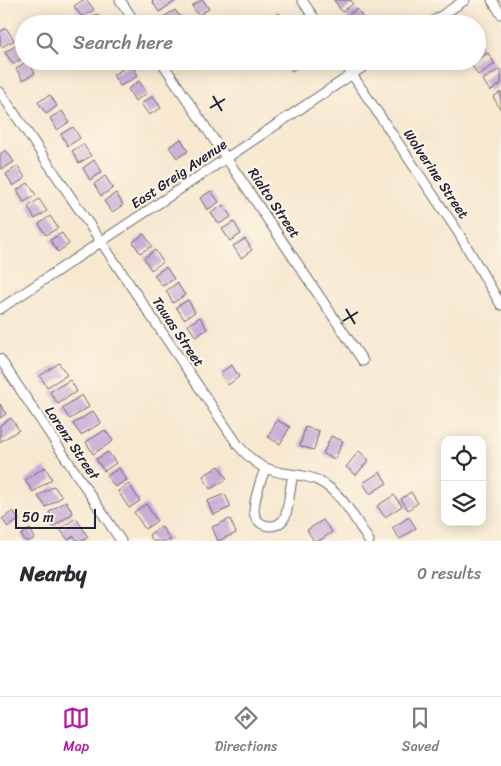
<!DOCTYPE html>
<style>
:root{--surface:#fff;--page:#f2f2f3;--text:#2b2b33;--muted:#7c7c81;--line:#e1e1e2;--accent:#b5179e}
body{margin:0;font-family:Sriracha,sans-serif;background:var(--page);color:var(--text)}
.controls{position:absolute;right:15px;bottom:15px;display:grid;overflow:hidden;border-radius:10px;box-shadow:0 2px 12px #0003}
.controls button{width:45px;height:45px;display:grid;place-items:center;padding:0;border:0;border-bottom:1px solid var(--line);background:var(--surface);color:var(--text);font:25px sans-serif}
.scale{position:absolute;left:15px;bottom:12px;width:81px;box-sizing:border-box;padding-left:5px;border:2px solid #22223b;border-top:0;font-size:14px;line-height:18px;white-space:nowrap;color:#22223b;-webkit-text-stroke:4px #fcf5e5;paint-order:stroke}
.list{margin:0;padding:0;list-style:none}
h2{display:flex;justify-content:space-between;align-items:center;height:65px;margin:0;padding:0 20px;font-size:21px}
h2 small{font-size:16px;font-weight:400;color:var(--muted)}
.icon{flex:none;width:28px;height:28px;fill:none;stroke:currentColor;stroke-width:2;stroke-linecap:round;stroke-linejoin:round}
.map{position:relative;flex:none;width:501px;height:541px;overflow:hidden}
.search{position:absolute;background:var(--surface);box-shadow:0 2px 12px #0003;left:15px;right:15px;top:15px;height:55px;display:flex;align-items:center;gap:12px;box-sizing:border-box;padding:0 18px;border-radius:28px;color:var(--muted);font-size:19px}
.sheet{height:155px;background:var(--surface)}
nav{display:flex;justify-content:space-around;align-items:center;box-sizing:border-box;height:70px;border-top:1px solid var(--line);background:var(--surface);font-size:14px;color:var(--muted)}
nav a{display:grid;justify-items:center;gap:2px}
nav .on{color:var(--accent)}
.map>svg:first-child{display:block}
.building{fill:#c9acd8}
.lines{fill:none;stroke-linecap:round;stroke-linejoin:round}
.street-casing{stroke:#6d676f;stroke-width:11}
.street{stroke:#fff;stroke-width:9}
.ticks{fill:none;stroke:#22223b;stroke-width:2}
.labels{text-anchor:middle;dominant-baseline:central;stroke-width:4.5;stroke-linejoin:round;paint-order:stroke}
.street-label{font-size:14px;fill:#22223b;stroke:#fcf5e5}
</style>
<div class="map">
<svg width="501" height="541" viewBox="0 0 501 541">
<rect width="100%" height="100%" fill="#fcf5e5"/>
<filter id="ink" filterUnits="userSpaceOnUse"><feTurbulence type="fractalNoise" baseFrequency=".02" numOctaves="2"/><feDisplacementMap in="SourceGraphic" scale="10" xChannelSelector="R" yChannelSelector="G"/><feConvolveMatrix kernelMatrix="1 2 1 2 8 2 1 2 1" color-interpolation-filters="sRGB"/></filter>
<filter id="wash" filterUnits="userSpaceOnUse"><feTurbulence type="fractalNoise" baseFrequency=".0096" numOctaves="4" result="noise"/><feDisplacementMap in="SourceGraphic" scale="20" xChannelSelector="R" yChannelSelector="G"/><feGaussianBlur stdDeviation="1.12" result="paint"/><feColorMatrix in="noise" values="0 0 0 0 0 0 0 0 0 0 0 0 0 0 0 0 0 1.4 0 .05"/><feComposite in="paint" operator="in"/></filter>
<g filter="url(#wash)">
<rect width="100%" height="100%" fill="#f7e8d0"/>
<g id="blocks">
<path class="building" d="M83 0H87L94 10 82 17 74 6Z
M153 0H177L159 12 152 1Z
M201 0H203L209 9 198 15 192 6Z
M334 0H351L353 4 342 12Z
M357 9 365 21 360 24H350L346 16Z
M175 10 183 20 178 24H166L162 18Z
M279 13 286 24H263Z
M97 14 103 24H87L86 22Z
M6 28 14 40 2 47 0 44V32Z
M477 38 483 48 477 52Z
M17 45 24 57 13 64 5 52Z
M488 53 495 64 478 75 471 64 477 61V60Z
M27 61 35 73 23 80 16 69Z
M286 61H306L292 71Z
M131 64 138 76 120 86 113 75Z
M500 69 501 71V84L490 91 483 80Z
M139 81 147 93 135 101 128 89Z
M501 92V110L493 97Z
M50 95 57 106 46 114 38 102Z
M153 96 161 108 149 115 141 104Z
M62 111 69 122 57 130 50 118Z
M73 127 80 138 68 146 61 134Z
M181 139 188 151 177 158 169 147Z
M83 144 91 156 79 163 72 151Z
M6 150 14 162 2 169 0 165V154Z
M94 160 102 172 90 180 83 168Z
M18 166 25 178 13 186 6 174Z
M105 176 113 188 101 196 94 184Z
M28 183 36 195 24 202 17 190Z
M211 191 219 202 207 210 200 198Z
M116 193 123 205 112 212 104 201Z
M39 199 47 211 35 219 28 207Z
M223 205 231 217 219 224 211 213Z
M50 216 58 228 46 235 39 224Z
M234 222 241 234 230 241 222 229Z
M62 233 69 244 58 252 50 240Z
M144 234 152 246 140 253 133 242Z
M245 239 252 250 241 258 233 246Z
M155 250 163 262 151 270 144 258Z
M166 267 174 279 162 286 154 275Z
M177 283 185 295 173 303 166 291Z
M188 300 195 312 184 319 176 307Z
M200 317 207 329 196 337 188 325Z
M59 363 67 375 47 387 40 376Z
M232 365 239 377 228 385 220 373Z
M70 380 77 391 58 404 50 392Z
M82 395 89 407 70 419 62 408Z
M0 404 6 414 0 418Z
M93 411 101 423 81 435 73 424Z
M11 418 19 430 0 442V425Z
M277 420 290 427 280 444 268 437Z
M305 427 319 431 314 450 300 446Z
M105 430 113 441 93 454 86 442Z
M331 436 343 441 335 459 323 454Z
M359 451 369 460 356 475 346 467Z
M108 452 116 463 104 471 96 459Z
M219 466 227 479 210 489 203 476Z
M45 467 52 479 33 492 25 480Z
M119 468 127 480 115 487 107 476Z
M380 472 387 483 370 494 363 483Z
M129 484 140 501 129 508 118 491Z
M54 486 62 497 46 507 38 496Z
M411 492 418 503 408 510 401 499Z
M225 494 231 507 213 515 207 501Z
M394 495 402 506 385 517 377 506Z
M66 501 73 513 53 527 48 519 52 516 49 512Z
M146 504 157 521 145 529 134 512Z
M13 511 19 520 8 527 2 519Z
M409 517 416 528 400 539 392 528Z
M76 518 88 537 82 541H77L74 536 68 540 60 529Z
M230 519 236 533 218 541 212 527Z
M323 520 332 532 319 541H314L307 530Z
M161 526 171 541H153L149 535Z
M30 529 35 538 30 541H25L21 535Z"/>
</g>
</g>
<g filter="url(#ink)">
<use href="#blocks" fill-opacity="0" stroke="#6d676f" stroke-width="1"/>
<g class="lines">
<defs>
<path id="street" d="M120 0 136 24
M302 0 318 24
M492 0 501 14
M429 24 465 0
M161 61 363 361
M343 61 458 232 501 305
M0 92 238 445C254 464 265 471 290 474 299 475 308 476 317 480 342 492 355 519 369 541
M0 309 372 61
M0 359 121 541
M265 469C261 479 254 500 254 511 255 527 277 532 285 517 289 507 290 486 293 475"/>
</defs>
<use href="#street" class="street-casing"/>
<use href="#street" class="street"/>
</g>
</g>
<path class="ticks" d="M213 96 222 111M210 108 225 99M346 309 355 324M343 321 358 312"/>
<g class="labels">
<g class="street-label">
<text transform="translate(179 174) rotate(-34)">East Greig Avenue</text>
<text transform="translate(436 174) rotate(56)">Wolverine Street</text>
<text transform="translate(274 203) rotate(56)">Rialto Street</text>
<text transform="translate(178 332) rotate(56)">Tawas Street</text>
<text transform="translate(72 443) rotate(56)">Lorenz Street</text>
</g>
</g>
</svg>
<div class="controls">
<button><svg class="icon" aria-label="locate" viewBox="0 0 24 24"><circle cx="12" cy="12" r="6"/><path d="M12 2v4M12 18v4M2 12h4M18 12h4"/></svg></button>
<button><svg class="icon" aria-label="layers" viewBox="0 0 24 24"><path d="M12 4l9 5-9 5-9-5zM3 14l9 5 9-5"/></svg></button>
</div>
<div class="scale">50 m</div>
<div class="search"><svg class="icon" aria-label="search" viewBox="0 0 24 24"><circle cx="10" cy="10" r="6"/><path d="M15 15l6 6"/></svg>Search here</div>
</div>
<section class="sheet">
<h2>Nearby<small>0 results</small></h2>
<ul class="list">
</ul>
</section>
<nav>
<a class="on"><svg class="icon" aria-label="map" viewBox="0 0 24 24"><path d="M3 6l6-2 6 2 6-2v14l-6 2-6-2-6 2zM9 4v14M15 6v14"/></svg>Map</a>
<a><svg class="icon" aria-label="directions" viewBox="0 0 24 24"><path d="M12 3l9 9-9 9-9-9zM9 14v-3h6M13 9l2 2-2 2"/></svg>Directions</a>
<a><svg class="icon" aria-label="saved" viewBox="0 0 24 24"><path d="M7 4h10v16l-5-4-5 4z"/></svg>Saved</a>
</nav>
